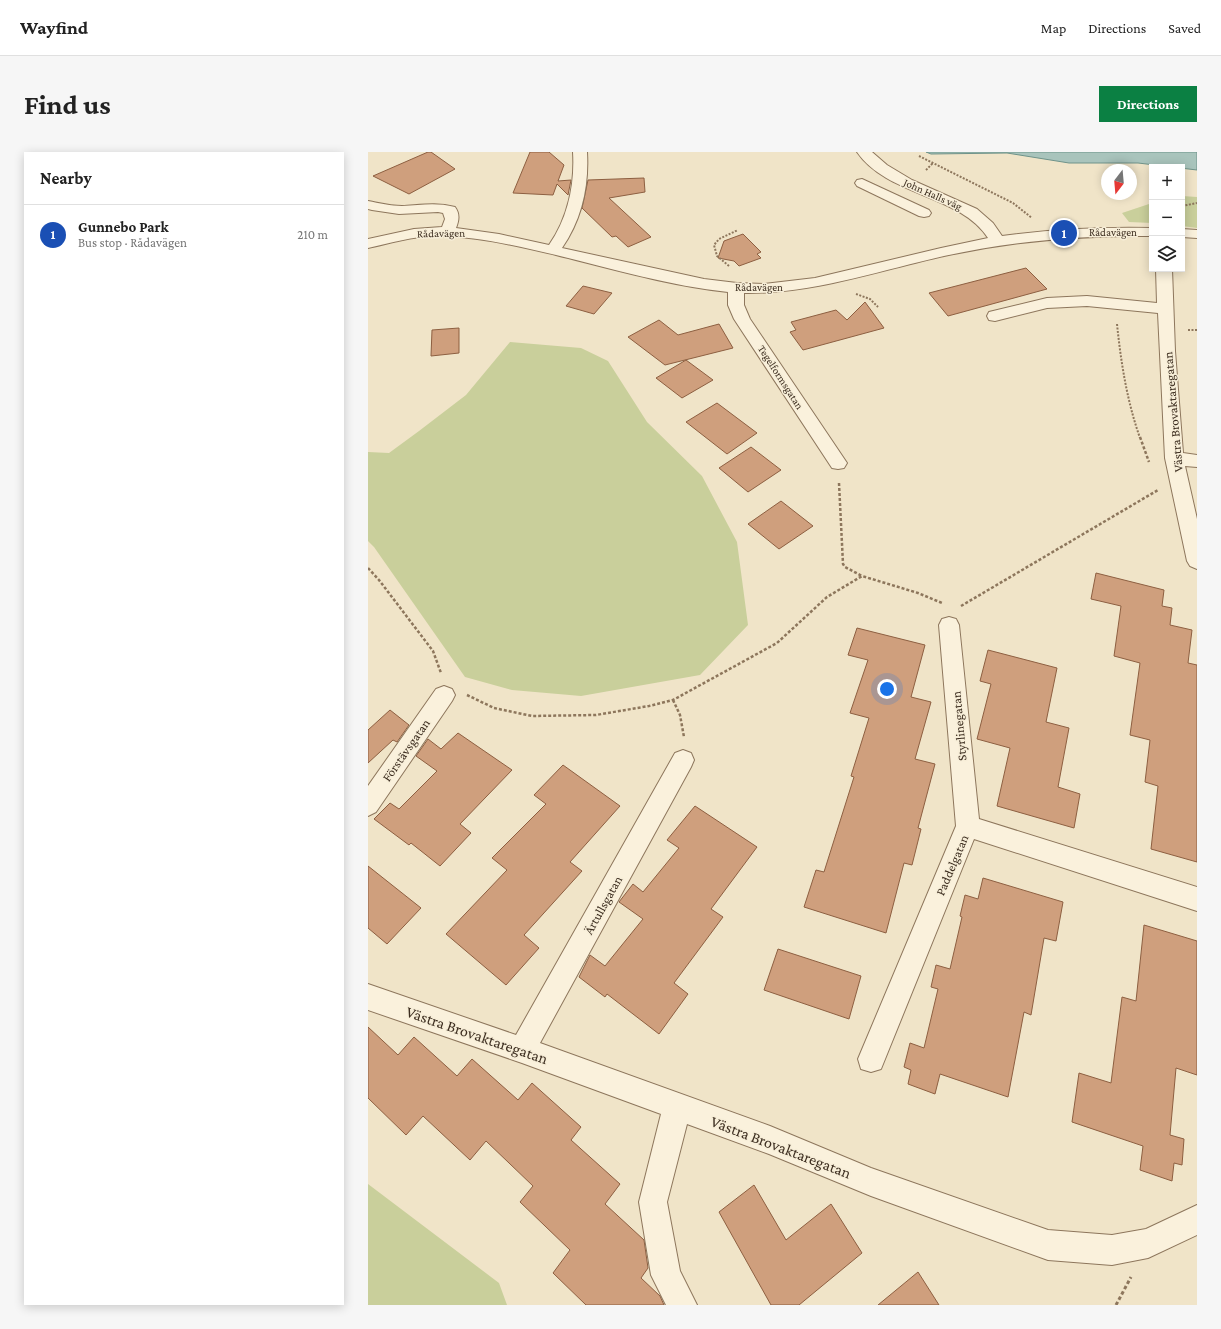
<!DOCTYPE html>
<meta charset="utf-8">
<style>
:root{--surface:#fff;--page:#f6f6f6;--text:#222;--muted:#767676;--line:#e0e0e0;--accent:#0b8043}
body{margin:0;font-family:"Crimson Pro",serif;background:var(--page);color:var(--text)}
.controls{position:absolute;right:12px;top:12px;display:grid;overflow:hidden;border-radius:0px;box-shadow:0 2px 10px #0003}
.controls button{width:36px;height:36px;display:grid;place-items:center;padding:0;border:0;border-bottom:1px solid var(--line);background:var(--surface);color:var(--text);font:20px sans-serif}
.compass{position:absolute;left:733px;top:12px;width:36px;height:36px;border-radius:50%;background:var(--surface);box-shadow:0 2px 10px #0003;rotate:196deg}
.you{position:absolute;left:519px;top:537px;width:14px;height:14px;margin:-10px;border:3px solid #fff;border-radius:50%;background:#1a73e8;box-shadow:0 0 0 6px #1a73e833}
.badge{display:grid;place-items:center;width:26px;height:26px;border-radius:50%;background:var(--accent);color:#fff;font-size:13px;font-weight:700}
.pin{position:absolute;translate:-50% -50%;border:2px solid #fff;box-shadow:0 1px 4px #0006}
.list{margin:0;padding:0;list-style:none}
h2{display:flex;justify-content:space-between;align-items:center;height:52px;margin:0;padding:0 16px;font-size:17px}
h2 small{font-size:13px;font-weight:400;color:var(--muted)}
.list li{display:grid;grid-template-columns:26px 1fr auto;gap:12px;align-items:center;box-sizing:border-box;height:60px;padding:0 16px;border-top:1px solid var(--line)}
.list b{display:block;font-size:15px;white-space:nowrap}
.list p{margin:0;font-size:13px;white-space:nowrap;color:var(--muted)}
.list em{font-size:13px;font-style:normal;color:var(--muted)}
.icon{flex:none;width:22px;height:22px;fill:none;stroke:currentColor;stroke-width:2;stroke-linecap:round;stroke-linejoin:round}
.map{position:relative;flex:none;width:829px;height:1153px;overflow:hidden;border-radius:0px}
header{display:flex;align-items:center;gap:24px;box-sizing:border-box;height:56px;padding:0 20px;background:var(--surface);border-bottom:1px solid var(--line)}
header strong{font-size:19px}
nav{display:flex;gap:22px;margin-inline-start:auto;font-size:14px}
.intro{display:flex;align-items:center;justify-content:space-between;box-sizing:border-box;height:96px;padding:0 24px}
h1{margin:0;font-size:28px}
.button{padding:10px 18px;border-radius:0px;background:var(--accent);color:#fff;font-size:14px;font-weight:700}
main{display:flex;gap:24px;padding:0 24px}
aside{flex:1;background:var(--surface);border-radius:0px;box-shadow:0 2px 10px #0003}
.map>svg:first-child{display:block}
.green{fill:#c9cf9b}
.water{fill:#a9c4bc;stroke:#6f938a}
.building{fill:#cf9f7d;stroke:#8d5f41}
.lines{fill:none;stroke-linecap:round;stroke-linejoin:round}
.minor-casing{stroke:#8d765c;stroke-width:2}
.path-far2{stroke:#8d765c;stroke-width:2;stroke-dasharray:2 1.5;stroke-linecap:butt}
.path-far1{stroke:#8d765c;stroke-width:2.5;stroke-dasharray:3 2;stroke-linecap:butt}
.path{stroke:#8d765c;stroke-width:3;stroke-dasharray:3.5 2.5;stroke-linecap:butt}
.minor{fill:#faf1dc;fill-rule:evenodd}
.labels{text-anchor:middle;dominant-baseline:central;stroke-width:3;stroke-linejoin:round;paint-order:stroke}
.far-street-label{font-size:11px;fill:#3d2e20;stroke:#f7eed8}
.street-label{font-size:13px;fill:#3d2e20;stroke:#f7eed8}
.near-street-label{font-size:16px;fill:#3d2e20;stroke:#f7eed8}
</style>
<header>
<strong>Wayfind</strong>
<nav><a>Map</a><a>Directions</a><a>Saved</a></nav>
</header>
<div class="intro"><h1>Find us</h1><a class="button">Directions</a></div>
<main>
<aside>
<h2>Nearby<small></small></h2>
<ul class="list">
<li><span class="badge" style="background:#1a4fb4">1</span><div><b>Gunnebo Park</b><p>Bus stop · Rådavägen</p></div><em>210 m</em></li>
</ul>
</aside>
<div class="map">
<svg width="829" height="1153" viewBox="0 0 829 1153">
<rect width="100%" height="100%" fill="#f0e4c8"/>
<path class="green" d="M814 44 829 45V76L814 74Z
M784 51V71L761 70 754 61Z
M142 190 213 196 240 209 279 270 334 324 369 390 380 473 332 523 213 544 144 538 97 525 6 395 0 389V300L21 301 51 279 98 243Z
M0 1032 131 1131 139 1153H0Z"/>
<path class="water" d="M558 0H829V18L770 11H701L639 1 563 2Z"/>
<path class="building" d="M60 0H63L87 17 41 42 5 24Z
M162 0H181L196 13 190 29 203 28 200 43 189 32 185 43 145 41Z
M276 26 277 40 241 46 283 85 260 95 248 84 244 85 214 56 220 28Z
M375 82 393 100 389 102 393 106 371 114 366 109 350 106 356 89Z
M658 116 679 137 580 164 561 141Z
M215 134 244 141 226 162 198 154Z
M497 150 516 176 435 198 422 180 428 178 423 170 468 158 479 168Z
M291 168 310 183 351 172 365 196 297 213 260 185Z
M91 176V201L63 204 64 178Z
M318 208 345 228 314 246 288 226Z
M349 251 389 281 359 302 318 270Z
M383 295 413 318 380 340 351 316Z
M413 349 445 374 411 397 380 372Z
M728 421 796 438 794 454 804 456 802 473 824 478 820 511 829 513V710L783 697 790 634 777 630 782 588 762 583 772 511 746 504 753 454 723 447Z
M489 476 557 493 543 545 563 550 547 607 567 612 550 676 553 677 544 713 536 711 518 781 436 755 448 718 456 720 486 625 483 624 501 566 482 561 500 508 480 503Z
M620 498 689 516 678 570 701 576 690 635 712 642 706 676 629 654 642 596 609 587 623 532 612 529Z
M22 558 41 573 29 590 25 588 0 611V578Z
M90 581 144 618 92 672 103 681 72 714 43 691 41 693 6 667 22 651 31 657 69 619 48 604 60 587 73 597Z
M195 613 252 654 202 710 214 719 156 783 171 796 138 833 78 782 139 718 124 706 178 652 166 643Z
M327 654 389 695 343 757 355 765 306 831 320 842 291 882 239 842 237 845 211 825 222 803 237 814 275 767 251 750 265 732 275 740 311 696 299 688Z
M0 714 53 756 19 792 0 776Z
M615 726 695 750 688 789 676 786 663 863 656 860 640 945 572 922 567 942 540 932 543 918 536 915 542 891 556 896 570 837 563 835 568 813 582 817 594 765 592 764 597 743 610 747Z
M776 773 829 789V923L808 916 802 983 816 987 814 1013 806 1011 804 1029 772 1018 775 994 704 970 711 921 743 931 754 845 768 849Z
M410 797 493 824 481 867 396 838Z
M0 875 30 903 46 885 89 924 104 907 150 948 164 931 213 975 203 988 252 1032 237 1052 276 1088 280 1116 273 1126 292 1144 296 1153H218L185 1121 202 1098 152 1050 165 1034 118 989 102 1008 55 964 38 983 0 946Z
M386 1033 418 1088 463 1052 494 1101 431 1153H403L351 1060Z
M550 1120 571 1153H510Z"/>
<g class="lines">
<defs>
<path id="minor" d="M205 0H219C221 34 214 67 194 96L336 127 369 131 396 132 447 126 573 96 620 86C593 43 519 44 489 0H504L519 13 544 28 609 57 625 71 634 84C684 77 734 75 784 76V84C713 83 645 89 576 104 509 119 445 142 376 141V153L382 167 479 311 476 316 470 317 464 316 366 167 360 153V140C303 134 244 117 188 103 149 94 109 84 68 84 45 84 23 91 0 96V87L46 77 74 75 77 67 75 61 70 60 31 62 4 58 0 57V49C11 51 23 54 34 54 53 53 68 50 87 55 92 62 91 68 88 76L131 82 181 93C200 66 207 32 205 0Z
M494 27 561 58 563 61 561 64 556 65 551 64 489 34 487 31 489 28Z
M814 77 829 78V86L814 85Z
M788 117H804L807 199 815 301 829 303V315L817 314 829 367V417L822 414 819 409 797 306 790 161 719 154 679 156 627 169 621 168 619 164 621 160 679 146 719 144 789 151Z
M581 465 588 467 591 473 611 667 829 735V759L606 687 513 917 503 920 493 917 490 907 588 674 571 473 574 467Z
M76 534 84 537 87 543 84 549 8 660 0 664V634L68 537Z
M315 598 323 601 326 608 323 615 172 891 402 974 503 1016 680 1078 744 1083 778 1077 829 1053V1083L780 1106 744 1113 680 1108 503 1044 401 1002 319 972 299 1050 312 1119 329 1153H298L283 1123 271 1050 293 962 154 911 0 858V832L148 883 307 601Z"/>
</defs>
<use href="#minor" class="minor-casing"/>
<path class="path-far2" d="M551 4 645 51 664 66
M558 18 565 11
M814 54 829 51
M361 114 349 104 346 93 351 87 370 78
M488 142 502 147 510 155
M749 172C753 211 759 249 772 286
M820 178H829"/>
<path class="path-far1" d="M772 285 781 310
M471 331 475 412 477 415 494 424
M0 416 11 428 65 499 73 521
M593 454 790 338
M99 543 126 556 164 564 228 563 281 554 305 548 409 491 459 445 494 424 550 441 574 451
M305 548 312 563 316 585"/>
<path class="path" d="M748 1153 763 1125"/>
<use href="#minor" class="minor"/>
</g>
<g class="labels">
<g class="far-street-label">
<text transform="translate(565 42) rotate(24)">John Halls väg</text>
<text x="745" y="80">Rådavägen</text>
<text transform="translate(73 81) rotate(-1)">Rådavägen</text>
<text x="391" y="135">Rådavägen</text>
<text transform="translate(413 225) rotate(57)">Tegelformsgatan</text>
</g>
<g class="street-label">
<text transform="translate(805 260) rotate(-95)">Västra Brovaktaregatan</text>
<text transform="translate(591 574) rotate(-95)">Styrlinegatan</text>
<text transform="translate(38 598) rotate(-55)">Förstävsgatan</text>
<text transform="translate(584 713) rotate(-67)">Paddelgatan</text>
<text transform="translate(235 753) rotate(-61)">Ärtullsgatan</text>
</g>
<g class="near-street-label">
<text transform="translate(109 883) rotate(19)">Västra Brovaktaregatan</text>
<text transform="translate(413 995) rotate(21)">Västra Brovaktaregatan</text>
</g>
</g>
</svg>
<div class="controls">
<button>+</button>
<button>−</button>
<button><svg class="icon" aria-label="layers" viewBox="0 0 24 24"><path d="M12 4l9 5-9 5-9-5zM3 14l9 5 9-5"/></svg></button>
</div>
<svg class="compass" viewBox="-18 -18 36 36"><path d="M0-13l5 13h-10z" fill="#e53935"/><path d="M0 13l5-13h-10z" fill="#767676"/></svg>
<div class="you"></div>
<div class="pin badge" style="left:696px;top:81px;background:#1a4fb4">1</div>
</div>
</main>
